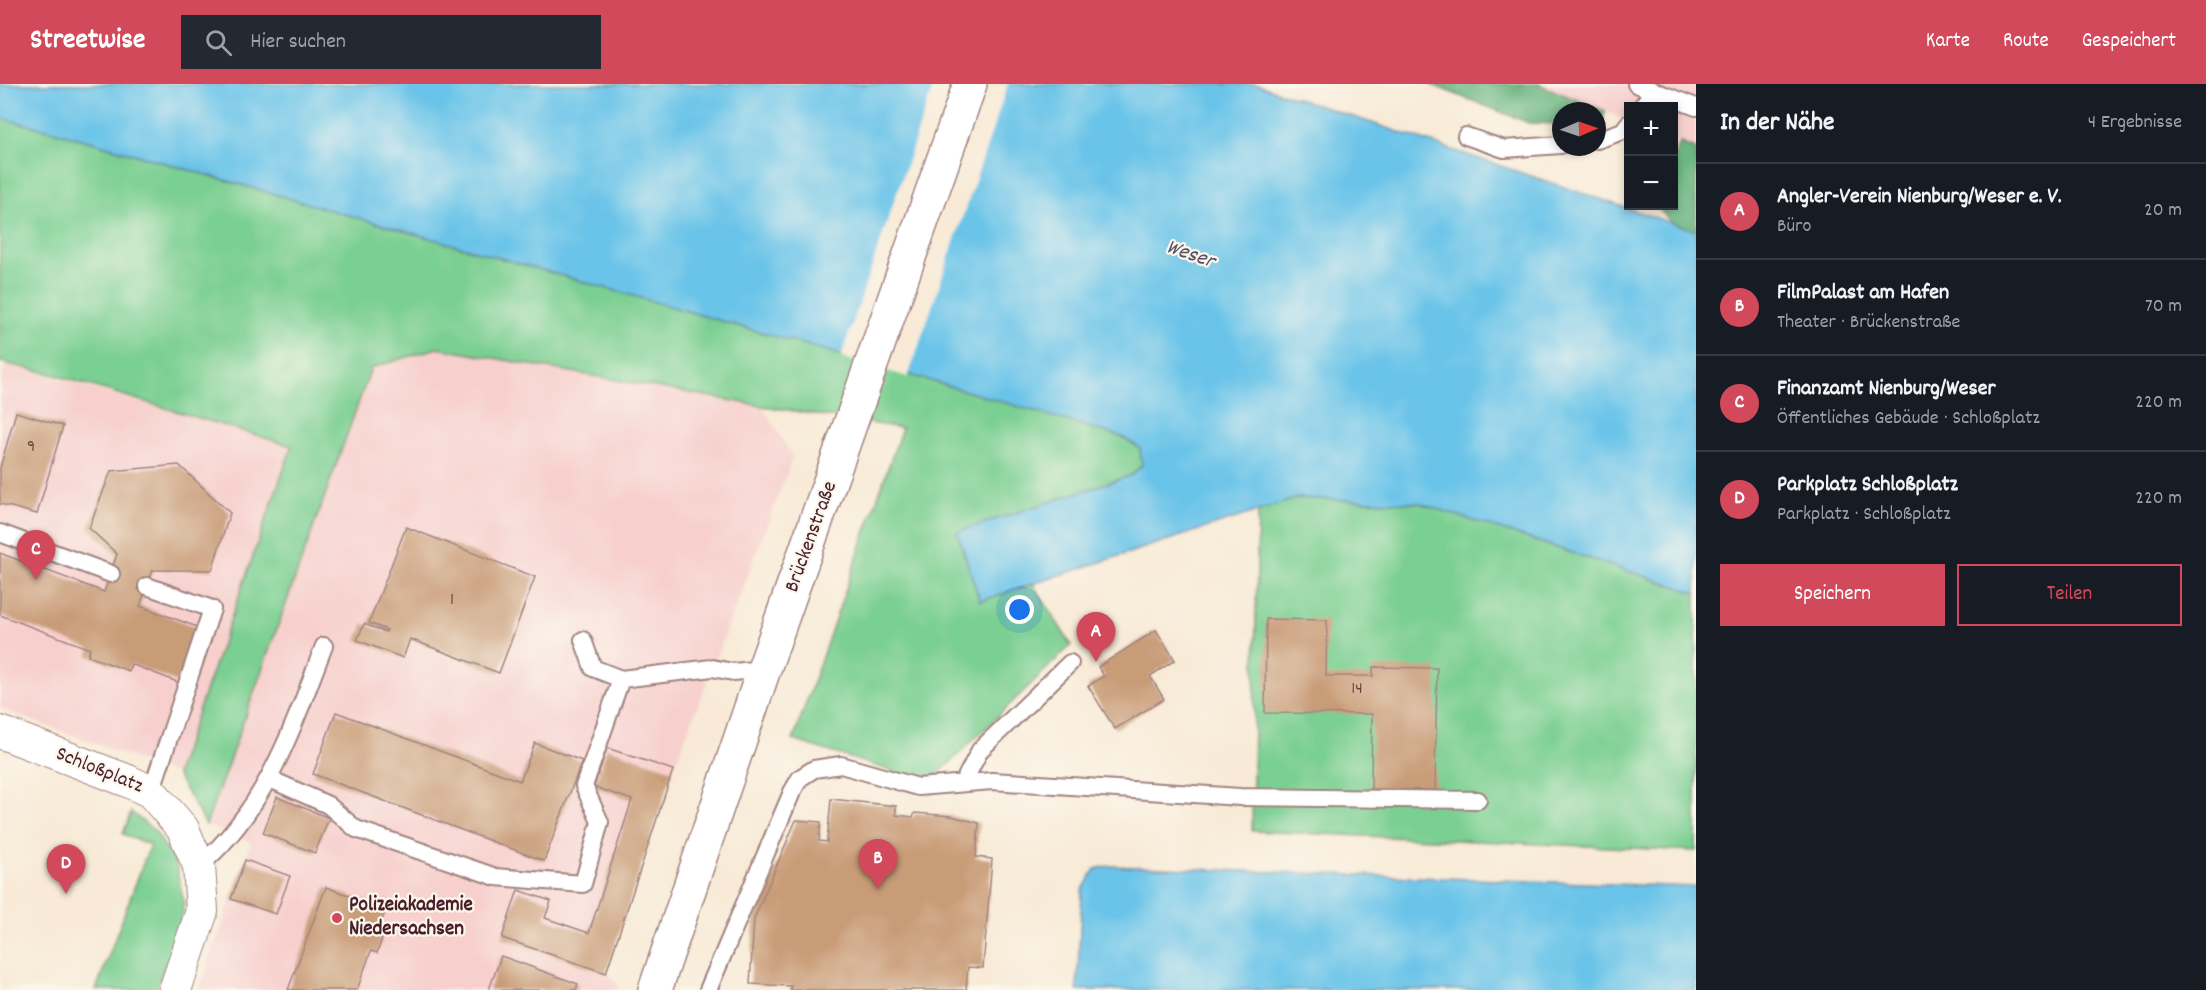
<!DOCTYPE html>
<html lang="de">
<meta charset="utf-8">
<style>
:root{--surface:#171b24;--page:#242831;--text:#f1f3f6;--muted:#9ea1a6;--line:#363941;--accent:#d1495b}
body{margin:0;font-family:Dekko,sans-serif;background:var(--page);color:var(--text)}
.controls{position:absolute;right:18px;top:18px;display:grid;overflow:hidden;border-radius:0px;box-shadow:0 3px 9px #0003}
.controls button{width:54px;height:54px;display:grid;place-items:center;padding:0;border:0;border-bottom:2px solid var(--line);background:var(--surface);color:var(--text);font:30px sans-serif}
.compass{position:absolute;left:1552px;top:18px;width:54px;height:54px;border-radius:50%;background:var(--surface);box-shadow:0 3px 9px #0003;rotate:88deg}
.you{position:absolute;left:1020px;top:526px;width:21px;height:21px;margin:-15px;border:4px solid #fff;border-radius:50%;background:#1a73e8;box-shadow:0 0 0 9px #1a73e833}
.badge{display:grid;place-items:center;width:39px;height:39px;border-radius:50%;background:var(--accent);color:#fff;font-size:20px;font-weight:700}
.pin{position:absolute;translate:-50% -50px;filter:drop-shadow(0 2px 3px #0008)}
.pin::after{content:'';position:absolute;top:32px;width:21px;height:18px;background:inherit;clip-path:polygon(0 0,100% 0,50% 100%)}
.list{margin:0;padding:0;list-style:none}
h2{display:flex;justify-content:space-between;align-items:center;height:78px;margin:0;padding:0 24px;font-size:26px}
h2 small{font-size:20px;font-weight:400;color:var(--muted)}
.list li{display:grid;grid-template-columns:39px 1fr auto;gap:18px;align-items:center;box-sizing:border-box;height:96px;padding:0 24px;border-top:2px solid var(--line)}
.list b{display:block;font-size:22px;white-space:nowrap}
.list p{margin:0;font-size:20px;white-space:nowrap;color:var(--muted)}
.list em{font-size:20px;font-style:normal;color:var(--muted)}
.actions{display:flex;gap:12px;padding:18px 24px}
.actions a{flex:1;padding:14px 0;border:2px solid var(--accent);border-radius:0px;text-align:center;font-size:21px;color:var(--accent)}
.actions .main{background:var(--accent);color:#fff}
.icon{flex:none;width:33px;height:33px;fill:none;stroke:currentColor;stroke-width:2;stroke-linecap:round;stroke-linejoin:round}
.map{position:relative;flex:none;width:1696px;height:906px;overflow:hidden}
header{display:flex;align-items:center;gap:36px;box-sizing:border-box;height:84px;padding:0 30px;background:var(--accent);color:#fff}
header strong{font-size:28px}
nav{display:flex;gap:33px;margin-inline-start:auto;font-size:21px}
.search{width:420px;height:54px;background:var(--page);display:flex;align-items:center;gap:15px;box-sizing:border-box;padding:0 21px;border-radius:0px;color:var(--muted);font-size:22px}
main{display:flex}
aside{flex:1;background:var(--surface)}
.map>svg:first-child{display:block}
.built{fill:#f7d0ce}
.green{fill:#7acf92;stroke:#62775e;stroke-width:1.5}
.forest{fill:#63b27c;stroke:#566854;stroke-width:1.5}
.water{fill:#6bc4e9;stroke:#5a728a;stroke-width:1.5}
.pier{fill:#f8ead6}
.building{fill:#c99c78}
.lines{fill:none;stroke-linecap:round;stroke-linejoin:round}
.lane-casing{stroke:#a18480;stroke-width:20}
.street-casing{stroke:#a18480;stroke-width:34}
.secondary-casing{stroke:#a18480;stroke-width:36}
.lane{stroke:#fff;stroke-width:16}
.street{stroke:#fff;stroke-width:32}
.secondary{stroke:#fff;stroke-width:33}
.poi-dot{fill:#d1495b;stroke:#fbf7ec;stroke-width:2}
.labels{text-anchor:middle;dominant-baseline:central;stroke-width:4.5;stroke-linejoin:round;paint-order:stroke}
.number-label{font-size:18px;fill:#6a3e3e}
.street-label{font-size:21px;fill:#4a1f2b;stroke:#fbf7ec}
.poi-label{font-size:21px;font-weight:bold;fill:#4a1f2b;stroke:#fbf7ec;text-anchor:start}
.water-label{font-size:22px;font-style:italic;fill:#545164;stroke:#fbf7ec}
</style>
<header>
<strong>Streetwise</strong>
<div class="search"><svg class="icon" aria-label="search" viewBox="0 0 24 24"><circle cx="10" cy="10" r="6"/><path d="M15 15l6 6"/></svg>Hier suchen</div>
<nav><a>Karte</a><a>Route</a><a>Gespeichert</a></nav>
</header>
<main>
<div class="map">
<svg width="1696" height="906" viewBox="0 0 1696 906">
<rect width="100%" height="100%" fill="#fbf7ec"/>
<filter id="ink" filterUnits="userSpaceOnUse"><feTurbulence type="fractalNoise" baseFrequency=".0167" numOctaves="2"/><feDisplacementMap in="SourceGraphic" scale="12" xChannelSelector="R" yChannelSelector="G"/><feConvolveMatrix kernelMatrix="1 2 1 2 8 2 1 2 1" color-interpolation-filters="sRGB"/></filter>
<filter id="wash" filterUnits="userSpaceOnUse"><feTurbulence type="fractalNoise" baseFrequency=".008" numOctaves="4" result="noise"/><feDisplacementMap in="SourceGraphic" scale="24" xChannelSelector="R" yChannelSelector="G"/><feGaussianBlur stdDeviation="1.35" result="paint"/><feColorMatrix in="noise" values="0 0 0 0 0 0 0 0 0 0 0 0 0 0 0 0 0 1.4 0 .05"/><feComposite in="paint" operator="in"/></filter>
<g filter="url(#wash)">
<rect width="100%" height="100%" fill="#f8ead6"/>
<path class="built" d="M1538 0H1696V65L1674 56V22H1628V37Z
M437 264 762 322 793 373 673 686 606 888 619 902 617 906H199L251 758 206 741 371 284Z
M6 280 292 362 176 690 0 624V300Z"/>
<path class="green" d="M0 34 50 46C407 149 766 247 1122 353L1140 364 1142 381 1132 391 957 448 980 517 1033 500 1071 561 936 692H907L793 656 902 344 762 322 437 264 371 284 206 741 176 690 292 362 55 291 0 278Z
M1297 414 1419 419 1696 509V767L1252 747 1258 423Z
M131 728 155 747 176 781 184 819 181 839 156 906H96L150 761 123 750Z"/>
<path class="forest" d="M1429 0H1538L1605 27 1602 41 1597 40V27H1561V40L1529 39Z
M1680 59 1696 65V147L1672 139 1656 122H1674V73Z"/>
<path class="water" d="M0 0H1255L1696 147V509L1419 419 1298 414 980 517 957 448 1132 391 1142 381 1140 364 1122 353C766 247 407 149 50 46L0 34Z
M1109 782 1696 803V906H1077L1082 807 1095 785Z"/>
<path class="pier" d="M934 0H1008L908 293 841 273Z"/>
<g id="blocks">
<path class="building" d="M16 328 63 342 37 430 0 420V384Z
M179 381 230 429 212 486H153L140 522 200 544 180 599 131 580 129 587 88 572 90 565 0 531V469L104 508 117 470 89 444 111 387Z
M406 443 535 493 499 589 410 555 403 574 357 556 364 540 386 548 387 546 369 539Z
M1266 535 1327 536 1326 592H1373V583L1437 584 1435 706 1371 705 1372 630 1265 629Z
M1156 546 1175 576 1150 592 1164 615 1115 645 1088 602 1104 592 1098 583Z
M336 628 520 697 535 659 582 677 544 777 313 690Z
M607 664 673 686 606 889 502 854 518 806 551 817 545 834 589 849 632 716 594 703Z
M277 713 329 734 315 769 263 749Z
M831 715 896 722V731L913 733 915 729 951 732 979 739 976 773 992 775 983 884 968 883 966 906H790L791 902 750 900 754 835 796 736 821 738 819 757 827 758Z
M245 776 290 792 276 830 231 815Z
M326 803 386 825 376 853 382 855 377 869 371 867 357 906H288Z
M501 872 578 900 576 906H489Z"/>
</g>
</g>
<g filter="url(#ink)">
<use href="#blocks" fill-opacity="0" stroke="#a18480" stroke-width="1.5"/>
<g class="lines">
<defs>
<path id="lane" d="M1636 0 1696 23
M1642 22 1654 7
M1466 52 1504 65 1561 61
M1597 56 1623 47 1628 40
M0 449 111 490
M147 502 212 525 151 708
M583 556 593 584 621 595 712 584 733 588 764 585
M270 695 328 721 356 745 496 793 583 800 600 738 584 702 621 595
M963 699 980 666 1070 579
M199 782C267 725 293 642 324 562
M708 906 792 708 800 694 814 685 841 681 918 703 992 697 1240 713 1478 716"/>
<path id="street" d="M0 648 128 697 151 708 183 745 199 782 202 827 175 906"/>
<path id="secondary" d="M655 906 764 585 970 0"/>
</defs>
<use href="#lane" class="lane-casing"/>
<use href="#street" class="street-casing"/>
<use href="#secondary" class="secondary-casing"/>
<use href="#lane" class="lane"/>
<use href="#street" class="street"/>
<use href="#secondary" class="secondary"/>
</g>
</g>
<circle class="poi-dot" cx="337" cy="834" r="6"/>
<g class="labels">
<g class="number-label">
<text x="31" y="363">9</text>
<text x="452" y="516">1</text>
<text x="1357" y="605">14</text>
</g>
<g class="street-label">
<text transform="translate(812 453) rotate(-70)">Brückenstraße</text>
<text transform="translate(99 687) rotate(22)">Schloßplatz</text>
</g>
<g class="poi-label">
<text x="349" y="822">Polizeiakademie<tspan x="349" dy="24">Niedersachsen</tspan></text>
</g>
<g class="water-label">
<text transform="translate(1190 171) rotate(19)">Weser</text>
</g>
</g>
</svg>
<div class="controls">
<button>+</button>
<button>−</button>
</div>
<svg class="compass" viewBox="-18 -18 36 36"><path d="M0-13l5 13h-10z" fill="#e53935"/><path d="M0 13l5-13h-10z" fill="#9ea1a6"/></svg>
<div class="you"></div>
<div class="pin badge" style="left:1096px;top:578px">A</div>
<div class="pin badge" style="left:878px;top:805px">B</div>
<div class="pin badge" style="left:36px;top:496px">C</div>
<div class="pin badge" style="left:66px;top:810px">D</div>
</div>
<aside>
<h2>In der Nähe<small>4 Ergebnisse</small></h2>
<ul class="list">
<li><span class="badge">A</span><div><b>Angler-Verein Nienburg/Weser e. V.</b><p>Büro</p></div><em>20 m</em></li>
<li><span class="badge">B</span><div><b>FilmPalast am Hafen</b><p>Theater · Brückenstraße</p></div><em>70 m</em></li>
<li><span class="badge">C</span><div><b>Finanzamt Nienburg/Weser</b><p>Öffentliches Gebäude · Schloßplatz</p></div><em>220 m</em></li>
<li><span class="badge">D</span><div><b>Parkplatz Schloßplatz</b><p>Parkplatz · Schloßplatz</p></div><em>220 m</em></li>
</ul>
<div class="actions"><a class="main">Speichern</a><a>Teilen</a></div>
</aside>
</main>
